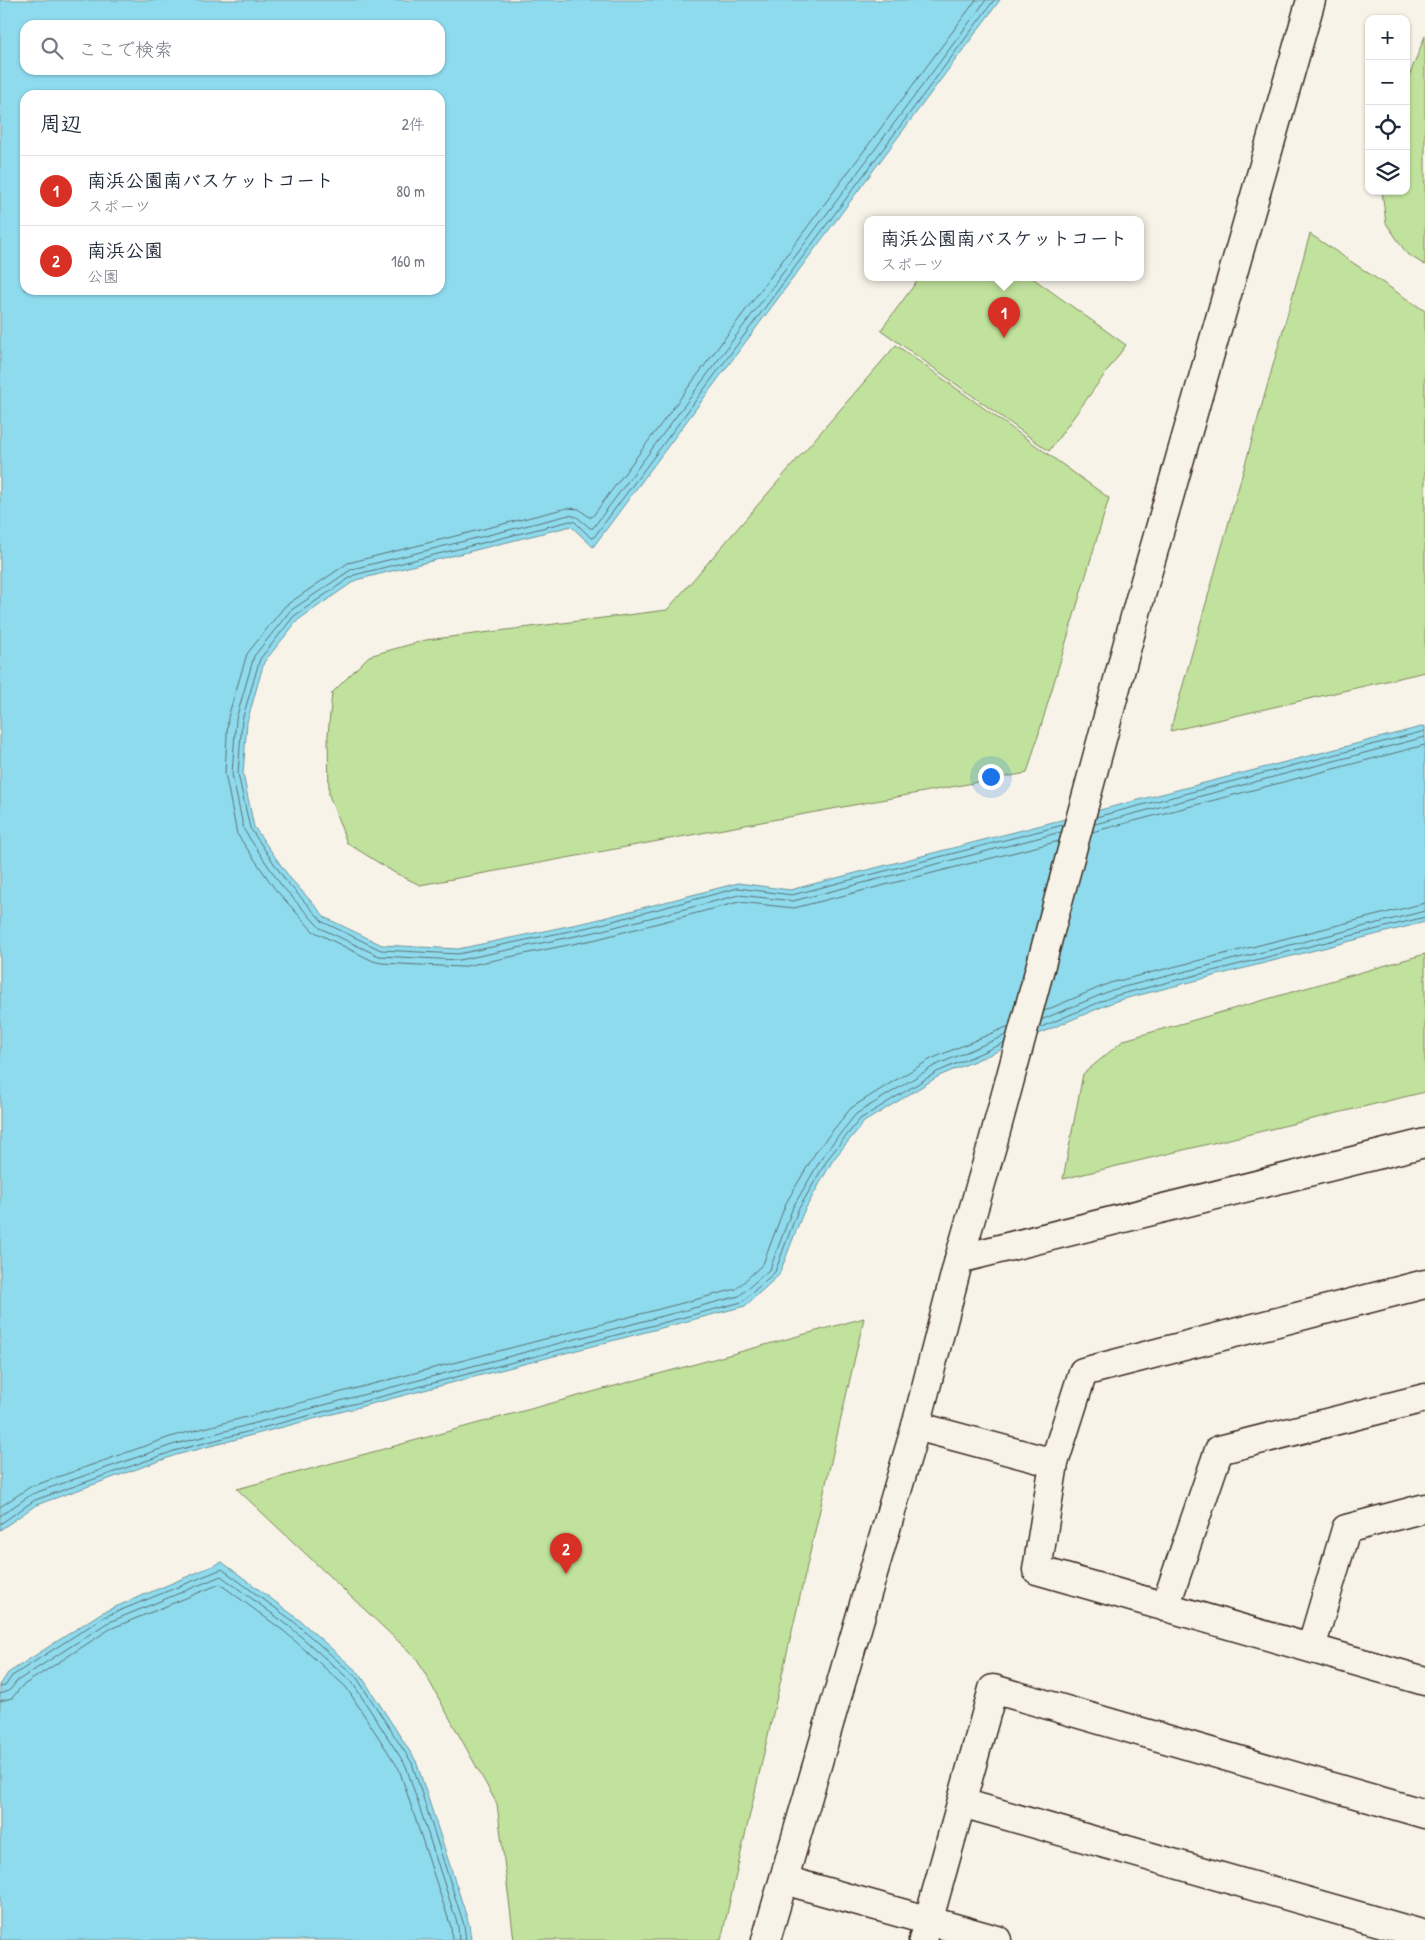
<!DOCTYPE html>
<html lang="ja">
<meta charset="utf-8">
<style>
:root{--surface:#fff;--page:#f2f2f3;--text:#1f2937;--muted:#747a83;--line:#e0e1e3;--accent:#d93025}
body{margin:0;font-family:"Patrick Hand","Klee One",sans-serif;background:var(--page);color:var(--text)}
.controls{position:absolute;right:15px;top:15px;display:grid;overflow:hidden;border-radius:10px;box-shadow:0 1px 4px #0004}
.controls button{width:45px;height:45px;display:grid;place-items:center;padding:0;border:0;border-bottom:1px solid var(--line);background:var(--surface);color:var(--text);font:25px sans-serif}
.you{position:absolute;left:990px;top:776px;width:18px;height:18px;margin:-12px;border:4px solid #fff;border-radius:50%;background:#1a73e8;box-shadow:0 0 0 8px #1a73e833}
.badge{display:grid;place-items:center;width:32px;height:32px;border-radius:50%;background:var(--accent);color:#fff;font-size:16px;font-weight:700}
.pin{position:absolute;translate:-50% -41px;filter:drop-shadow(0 1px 2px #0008)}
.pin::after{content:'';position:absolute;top:26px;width:18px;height:15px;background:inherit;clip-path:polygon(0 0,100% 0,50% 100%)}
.popup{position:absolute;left:864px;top:216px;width:280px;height:65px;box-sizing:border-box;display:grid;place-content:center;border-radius:10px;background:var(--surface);filter:drop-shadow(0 1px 4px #0005);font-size:16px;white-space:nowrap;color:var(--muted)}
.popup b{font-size:19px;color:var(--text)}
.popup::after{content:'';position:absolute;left:50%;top:100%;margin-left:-10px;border:10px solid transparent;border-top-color:var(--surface)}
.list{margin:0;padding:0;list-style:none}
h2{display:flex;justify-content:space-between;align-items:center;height:65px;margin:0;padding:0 20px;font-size:21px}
h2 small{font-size:16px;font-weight:400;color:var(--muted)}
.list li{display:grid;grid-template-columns:32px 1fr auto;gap:15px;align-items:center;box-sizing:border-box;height:70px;padding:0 20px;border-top:1px solid var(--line)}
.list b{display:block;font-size:19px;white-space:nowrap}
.list p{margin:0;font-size:16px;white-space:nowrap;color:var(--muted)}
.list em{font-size:16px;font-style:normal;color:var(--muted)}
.icon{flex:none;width:28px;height:28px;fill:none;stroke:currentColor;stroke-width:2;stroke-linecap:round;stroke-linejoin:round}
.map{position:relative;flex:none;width:1425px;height:1940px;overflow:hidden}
.search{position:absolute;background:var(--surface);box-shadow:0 1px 4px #0004;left:20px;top:20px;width:425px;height:55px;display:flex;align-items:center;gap:12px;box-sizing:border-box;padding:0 18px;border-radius:15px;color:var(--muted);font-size:19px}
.panel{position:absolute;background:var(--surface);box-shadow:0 1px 4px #0004;left:20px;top:90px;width:425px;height:205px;border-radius:15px}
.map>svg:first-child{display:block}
.green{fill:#c0e29c;stroke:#7e865d}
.water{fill:#8edbee;stroke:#6d949b;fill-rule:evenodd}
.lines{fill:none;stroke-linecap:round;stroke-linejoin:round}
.shore{stroke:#5c7171;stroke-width:1}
.minor-casing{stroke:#3b2a1e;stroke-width:31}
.tertiary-casing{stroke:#3b2a1e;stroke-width:31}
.minor{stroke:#f7f3e8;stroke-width:28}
.tertiary{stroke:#f7f3e8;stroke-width:28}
</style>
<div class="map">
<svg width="1425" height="1940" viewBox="0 0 1425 1940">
<rect width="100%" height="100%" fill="#f7f3e8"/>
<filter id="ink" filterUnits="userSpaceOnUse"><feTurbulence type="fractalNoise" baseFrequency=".02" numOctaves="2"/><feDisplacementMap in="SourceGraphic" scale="10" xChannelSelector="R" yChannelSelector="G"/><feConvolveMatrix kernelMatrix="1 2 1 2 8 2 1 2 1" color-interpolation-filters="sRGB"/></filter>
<g filter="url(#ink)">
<path class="green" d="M1425 36V265L1407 254 1386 223 1382 191H1406V84Z
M1310 234 1425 311V672L1170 731Z
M920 277H1031L1126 345 1049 451 881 330Z
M896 345 1109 498 1027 773 420 885 395 873 347 843 329 795 328 735 332 693 369 656 426 640 667 610Z
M1425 954V1092L1063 1179 1083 1074 1124 1040Z
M864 1318 721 1940H514L497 1804 417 1659 237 1489Z"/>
<path class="water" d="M0 0H1000L593 547 571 526 356 580 298 620 264 662 247 722 243 774 254 827 290 878 326 918 382 945 458 949 592 921 738 883 790 890 1425 726V922L1116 1001 939 1076 864 1122 833 1160 803 1213 779 1275 745 1306 176 1455 36 1505 0 1530ZM25 25H440V70H25ZM25 95H440V290H25Z
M222 1562 297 1618 360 1674 416 1761 469 1924 471 1940H0V1685L8 1673 101 1613Z"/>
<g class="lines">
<path class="shore" d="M976 0 592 517H589L579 509 567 508 348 563 285 606 247 654 228 717 225 773 237 834 275 889 313 931 373 961 381 963 461 967 597 939 739 902 794 908 1059 841
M986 0 593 528H590L577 517 569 515 352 569 290 611 254 656 236 719 232 774 244 830 281 885 320 928 379 956 459 960 595 932 739 895 793 901 1061 832
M994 0 594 537 591 538 575 522 570 521 354 575 294 616 260 659 242 720 238 774 250 828 286 881 323 922 381 950 458 954 594 926 738 888 792 895 1063 825
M1096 817 1425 731
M1095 824 1425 737
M1092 832 1425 745
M1044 1011 1110 983 1425 903
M1041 1020 1112 990 1425 911
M1039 1028 1114 996 1425 917
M0 1507 30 1487 170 1437 736 1289 763 1264 786 1203 817 1150 851 1108 889 1084 931 1059 1009 1026
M0 1516 32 1494 172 1445 739 1296 770 1269 793 1207 824 1154 856 1114 934 1066 1006 1035
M0 1524 35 1500 174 1451 742 1302 775 1272 798 1210 829 1157 860 1119 937 1072 1004 1043
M0 1687 5 1686 12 1676 104 1617 222 1569 293 1621 357 1678 412 1763 464 1925 466 1940
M0 1694 9 1691 17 1681 107 1623 221 1576 289 1626 352 1682 406 1766 458 1926 459 1940
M0 1701 12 1698 22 1686 110 1629 220 1584 285 1632 346 1687 399 1769 451 1927 452 1940"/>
<defs>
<path id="minor" d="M959 1259 1425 1143
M1425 1284 1083 1372 1054 1463 1037 1570 1425 1681
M916 1426 1054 1463
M1165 1607 1219 1450 1425 1398
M1311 1648 1346 1529 1425 1508
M962 1803 1425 1935
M784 1880 997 1940
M923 1940 993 1689 1425 1814"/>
<path id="tertiary" d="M766 1940 916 1426 959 1259 993 1142 1139 602 1311 0"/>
</defs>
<use href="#minor" class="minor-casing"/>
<use href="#tertiary" class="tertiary-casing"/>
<use href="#minor" class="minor"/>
<use href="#tertiary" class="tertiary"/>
</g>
</g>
</svg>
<div class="controls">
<button>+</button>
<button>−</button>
<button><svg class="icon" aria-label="locate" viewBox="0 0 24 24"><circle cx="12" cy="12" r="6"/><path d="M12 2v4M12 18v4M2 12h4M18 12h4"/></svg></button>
<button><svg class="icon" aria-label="layers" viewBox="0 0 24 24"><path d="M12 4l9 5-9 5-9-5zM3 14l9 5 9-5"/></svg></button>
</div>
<div class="you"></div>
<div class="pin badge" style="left:1004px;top:338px">1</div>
<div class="popup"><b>南浜公園南バスケットコート</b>スポーツ</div>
<div class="pin badge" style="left:566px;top:1574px">2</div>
<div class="search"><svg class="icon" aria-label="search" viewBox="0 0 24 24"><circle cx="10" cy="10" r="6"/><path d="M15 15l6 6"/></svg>ここで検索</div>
<section class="panel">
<h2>周辺<small>2件</small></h2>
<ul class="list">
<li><span class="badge">1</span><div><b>南浜公園南バスケットコート</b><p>スポーツ</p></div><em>80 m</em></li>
<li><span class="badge">2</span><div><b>南浜公園</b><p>公園</p></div><em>160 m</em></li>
</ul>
</section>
</div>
